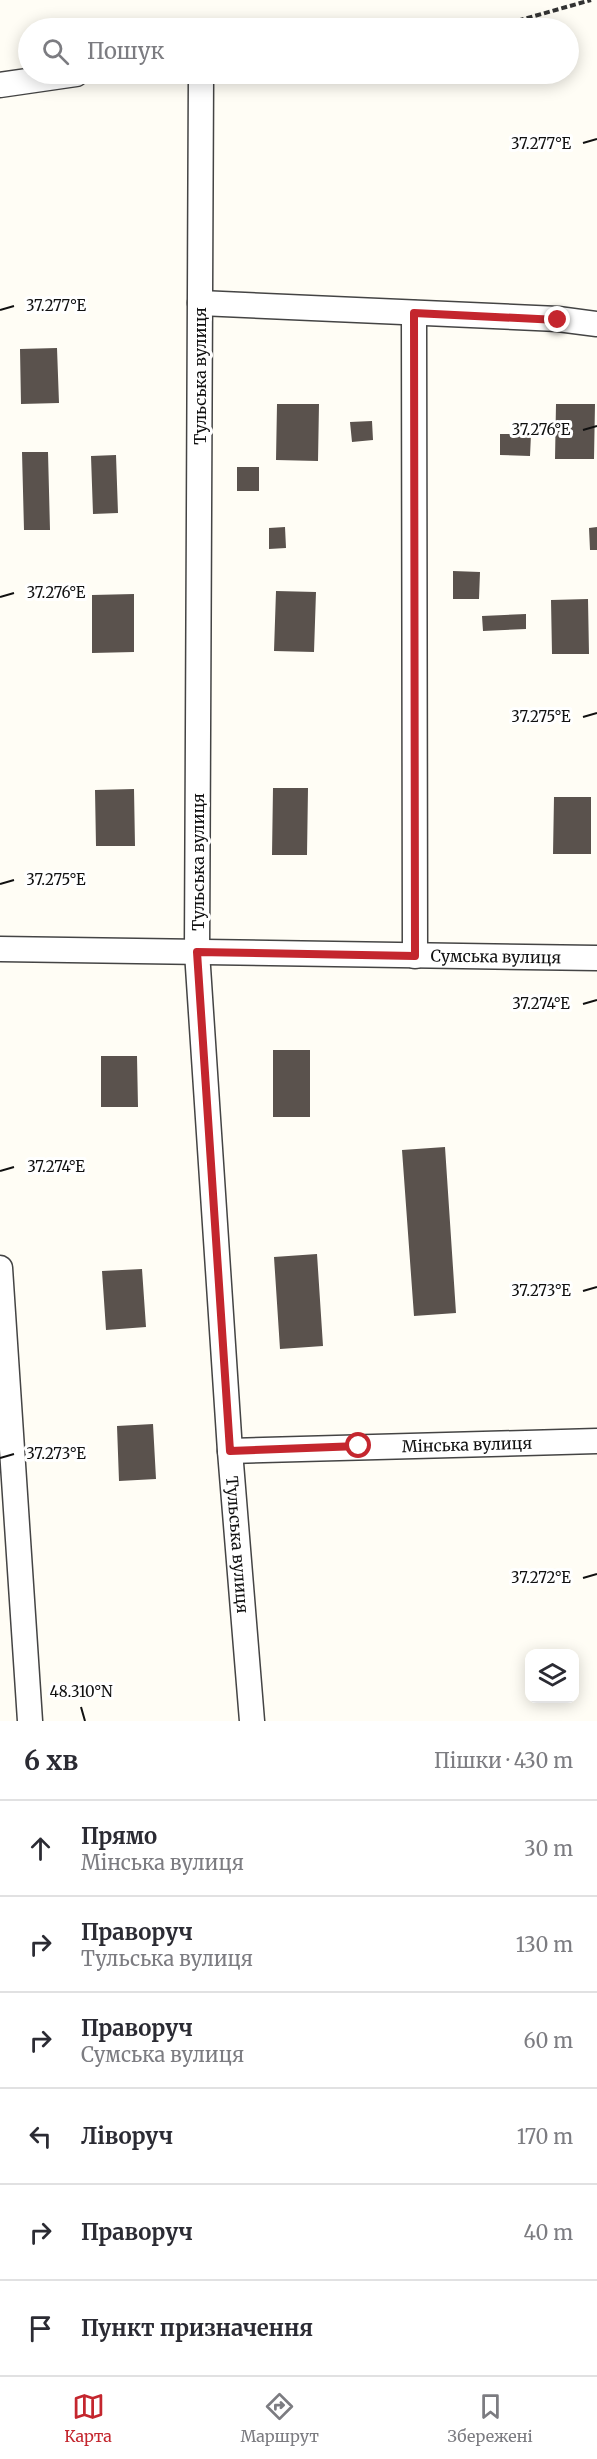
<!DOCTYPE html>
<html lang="uk">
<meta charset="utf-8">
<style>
:root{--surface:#fff;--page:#f2f2f3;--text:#2b2b33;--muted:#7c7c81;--line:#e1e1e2;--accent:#c4262e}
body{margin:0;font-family:Merriweather,serif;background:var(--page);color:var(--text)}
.controls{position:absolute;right:18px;bottom:18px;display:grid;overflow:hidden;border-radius:12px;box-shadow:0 3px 15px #0003}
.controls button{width:54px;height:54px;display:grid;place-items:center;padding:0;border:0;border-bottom:2px solid var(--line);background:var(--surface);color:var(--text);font:30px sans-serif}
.stop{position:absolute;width:18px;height:18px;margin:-14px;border:4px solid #c4262e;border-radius:50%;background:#fff}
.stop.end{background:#c4262e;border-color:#fff;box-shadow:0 2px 6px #0008}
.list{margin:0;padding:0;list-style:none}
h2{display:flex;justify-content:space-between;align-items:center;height:78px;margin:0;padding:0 24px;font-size:26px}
h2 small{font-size:20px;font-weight:400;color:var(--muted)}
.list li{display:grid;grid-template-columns:39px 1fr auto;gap:18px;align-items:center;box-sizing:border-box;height:96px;padding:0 24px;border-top:2px solid var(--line)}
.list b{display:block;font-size:22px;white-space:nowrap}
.list p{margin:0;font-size:20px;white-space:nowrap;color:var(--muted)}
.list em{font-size:20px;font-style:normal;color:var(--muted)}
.icon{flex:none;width:33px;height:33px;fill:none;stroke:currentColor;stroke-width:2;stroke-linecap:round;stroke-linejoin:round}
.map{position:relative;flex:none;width:597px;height:1721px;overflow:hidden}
.search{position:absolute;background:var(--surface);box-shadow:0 3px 15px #0003;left:18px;right:18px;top:18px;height:66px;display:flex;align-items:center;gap:15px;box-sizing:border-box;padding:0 21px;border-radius:33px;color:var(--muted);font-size:22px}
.sheet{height:654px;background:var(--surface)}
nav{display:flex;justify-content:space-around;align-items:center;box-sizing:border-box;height:84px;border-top:2px solid var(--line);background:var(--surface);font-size:16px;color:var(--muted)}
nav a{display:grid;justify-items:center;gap:3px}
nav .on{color:var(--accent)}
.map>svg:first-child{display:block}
.building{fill:#5a524d}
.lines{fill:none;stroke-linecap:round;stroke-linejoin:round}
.street-casing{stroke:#444;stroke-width:27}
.path{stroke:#333;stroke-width:4;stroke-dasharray:6 3;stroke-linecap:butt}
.street{stroke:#fff;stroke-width:24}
.route{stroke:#c4262e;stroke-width:8}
.ticks{fill:none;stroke:#111;stroke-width:2}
.labels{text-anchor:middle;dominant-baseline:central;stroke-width:6;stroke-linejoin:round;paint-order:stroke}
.street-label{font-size:16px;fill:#111;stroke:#fff}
.ticks-label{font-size:15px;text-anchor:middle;fill:#111;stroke:#fff;stroke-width:6;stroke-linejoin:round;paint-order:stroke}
</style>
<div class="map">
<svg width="597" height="1721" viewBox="0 0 597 1721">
<rect width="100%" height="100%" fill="#fffdf5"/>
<path class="building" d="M57 348 59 403 21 404 20 349Z
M277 404H319L318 461 276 460Z
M556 404H595L594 459H555Z
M372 421 373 440 352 442 350 422Z
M500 434H531L530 456 500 455Z
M22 452H48L50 530H24Z
M116 455 118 513 93 514 91 456Z
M237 467H259V491H237Z
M285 527 286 548 269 549V528Z
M597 527V550H590L589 528Z
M453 571 480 572 479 599H453Z
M276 591 316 592 314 652 274 651Z
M134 594V652L92 653V595Z
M588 599 589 654H552L551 600Z
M526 614V629L483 631 482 616Z
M273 788H308L307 855H272Z
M134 789 135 846H96L95 790Z
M554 797H591V854H553Z
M273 1050H310V1117H273Z
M101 1056H137L138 1107H101Z
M445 1147 456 1313 414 1316 402 1150Z
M317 1254 323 1346 280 1349 274 1257Z
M142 1269 146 1327 106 1330 102 1271Z
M153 1424 156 1479 119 1481 117 1426Z"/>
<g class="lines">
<defs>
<g id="street">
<path id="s1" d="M201 74 197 952 230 1451 252 1721"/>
<path d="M0 85 76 74"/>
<path d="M200 303 558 319 597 324"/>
<path d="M414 313 415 956"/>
<path id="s2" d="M0 949 597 958"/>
<path d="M0 1268 30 1721"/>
<path id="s3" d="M230 1451 597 1441"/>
</g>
</defs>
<use href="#street" class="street-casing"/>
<path class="path" d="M492 28 591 0"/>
<use href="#street" class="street"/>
</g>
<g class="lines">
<path class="route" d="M359 1446 230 1451 197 952 415 956 414 313 558 320"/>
</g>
<path class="ticks" d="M583 143 597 139M0 310 14 306M583 430 597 426M0 597 14 593M583 717 597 713M0 884 14 880M583 1004 597 1000M0 1171 14 1167M583 1291 597 1287M0 1458 14 1454M583 1578 597 1574M81 1707 85 1721"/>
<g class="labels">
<g class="street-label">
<text transform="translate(200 376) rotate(-90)">Тульська вулиця</text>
<text transform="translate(198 862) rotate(-90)">Тульська вулиця</text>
<text stroke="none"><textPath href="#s2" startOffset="496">Сумська вулиця</textPath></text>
<text stroke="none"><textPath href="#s3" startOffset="237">Мінська вулиця</textPath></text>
<text stroke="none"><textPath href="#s1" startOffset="1472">Тульська вулиця</textPath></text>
</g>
</g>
<g class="ticks-label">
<text x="541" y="149">37.277°E</text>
<text x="56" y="311">37.277°E</text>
<text x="541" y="435">37.276°E</text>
<text x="56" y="598">37.276°E</text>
<text x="541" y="722">37.275°E</text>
<text x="56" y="885">37.275°E</text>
<text x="541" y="1009">37.274°E</text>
<text x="56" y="1172">37.274°E</text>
<text x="541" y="1296">37.273°E</text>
<text x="56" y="1459">37.273°E</text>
<text x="541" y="1583">37.272°E</text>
<text x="81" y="1697">48.310°N</text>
</g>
</svg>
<div class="controls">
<button><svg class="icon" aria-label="layers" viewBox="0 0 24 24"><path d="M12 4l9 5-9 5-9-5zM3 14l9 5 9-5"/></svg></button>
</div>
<div class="stop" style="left:359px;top:1446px"></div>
<div class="stop end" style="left:558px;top:320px"></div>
<div class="search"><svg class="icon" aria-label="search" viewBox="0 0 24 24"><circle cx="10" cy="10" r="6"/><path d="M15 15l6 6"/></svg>Пошук</div>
</div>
<section class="sheet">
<h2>6 хв<small>Пішки · 430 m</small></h2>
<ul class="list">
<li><svg class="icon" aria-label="ahead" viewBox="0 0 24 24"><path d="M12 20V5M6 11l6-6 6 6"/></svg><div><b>Прямо</b><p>Мінська вулиця</p></div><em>30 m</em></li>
<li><svg class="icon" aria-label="right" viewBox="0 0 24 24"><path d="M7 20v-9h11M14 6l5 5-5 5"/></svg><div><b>Праворуч</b><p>Тульська вулиця</p></div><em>130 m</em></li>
<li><svg class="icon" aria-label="right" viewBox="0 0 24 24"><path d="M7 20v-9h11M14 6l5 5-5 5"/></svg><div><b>Праворуч</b><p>Сумська вулиця</p></div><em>60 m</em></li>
<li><svg class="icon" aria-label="left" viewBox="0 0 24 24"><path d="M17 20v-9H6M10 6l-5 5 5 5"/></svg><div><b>Ліворуч</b></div><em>170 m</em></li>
<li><svg class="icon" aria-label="right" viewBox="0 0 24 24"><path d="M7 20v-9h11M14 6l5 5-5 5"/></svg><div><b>Праворуч</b></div><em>40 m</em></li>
<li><svg class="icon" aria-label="arrive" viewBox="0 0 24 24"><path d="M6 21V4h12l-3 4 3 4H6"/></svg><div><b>Пункт призначення</b></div></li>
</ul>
</section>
<nav>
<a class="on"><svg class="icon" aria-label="map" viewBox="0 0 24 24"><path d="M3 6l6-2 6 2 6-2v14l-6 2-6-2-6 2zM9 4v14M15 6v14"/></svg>Карта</a>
<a><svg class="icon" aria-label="directions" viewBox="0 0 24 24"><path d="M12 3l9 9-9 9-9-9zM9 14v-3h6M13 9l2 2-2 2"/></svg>Маршрут</a>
<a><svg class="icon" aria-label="saved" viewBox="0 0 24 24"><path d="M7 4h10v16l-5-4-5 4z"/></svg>Збережені</a>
</nav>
